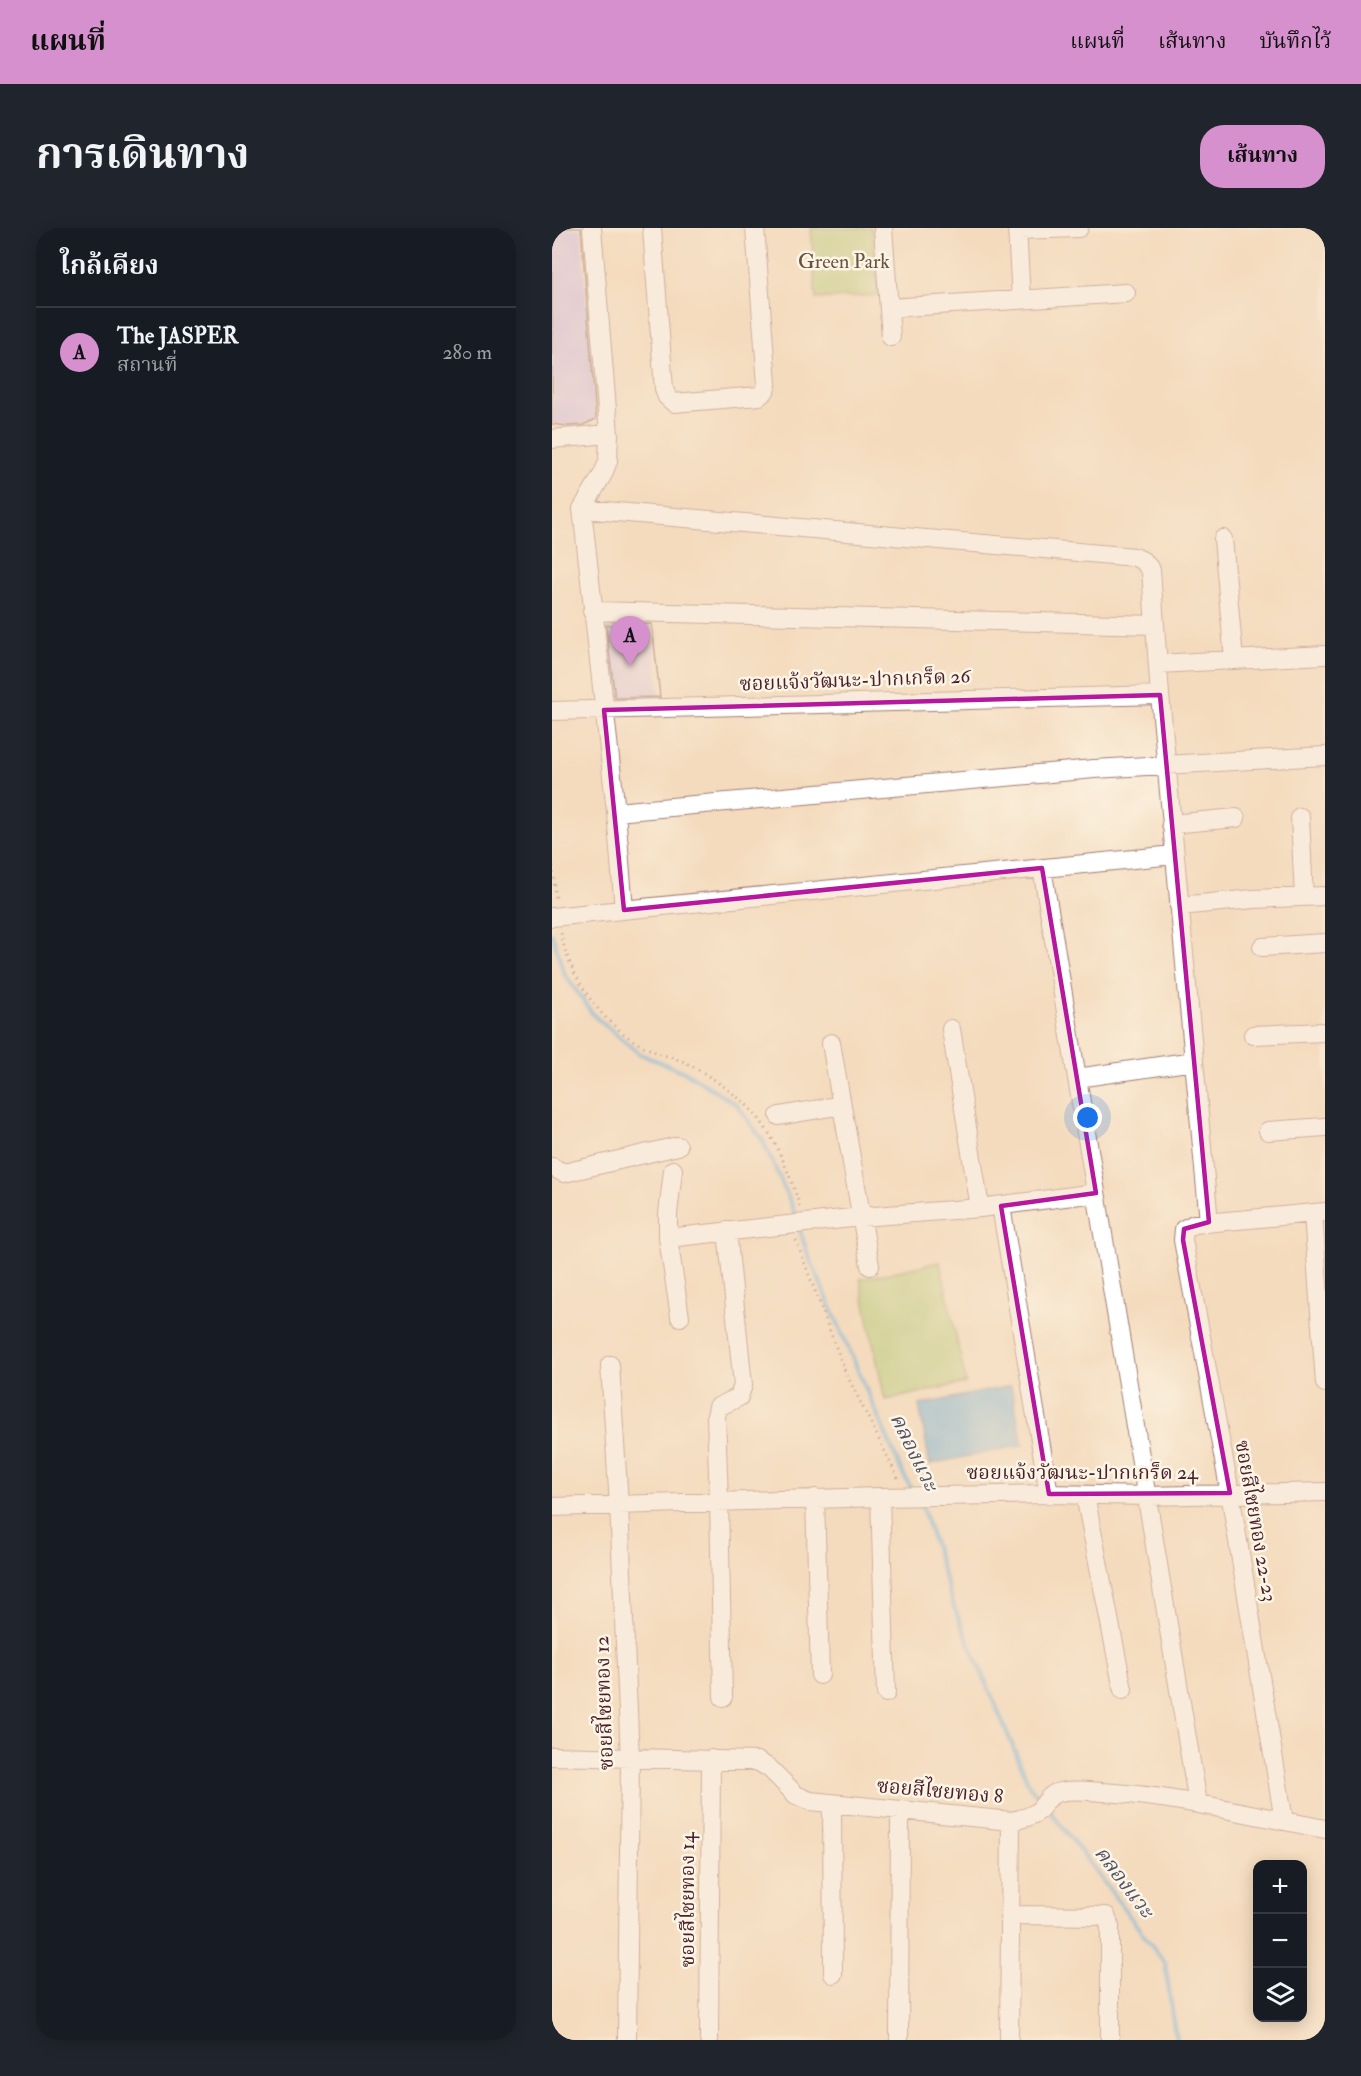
<!DOCTYPE html>
<html lang="th">
<meta charset="utf-8">
<style>
:root{--surface:#171b24;--page:#20242c;--text:#f1f3f6;--muted:#9ea1a6;--line:#363941;--accent:#d690ce}
body{margin:0;font-family:"IM FELL Double Pica","Noto Serif Thai",serif;background:var(--page);color:var(--text)}
.controls{position:absolute;right:18px;bottom:18px;display:grid;overflow:hidden;border-radius:12px;box-shadow:0 3px 15px #0003}
.controls button{width:54px;height:54px;display:grid;place-items:center;padding:0;border:0;border-bottom:2px solid var(--line);background:var(--surface);color:var(--text);font:30px sans-serif}
.you{position:absolute;left:536px;top:890px;width:21px;height:21px;margin:-15px;border:4px solid #fff;border-radius:50%;background:#1a73e8;box-shadow:0 0 0 9px #1a73e833}
.badge{display:grid;place-items:center;width:39px;height:39px;border-radius:50%;background:var(--accent);color:#111;font-size:20px;font-weight:700}
.pin{position:absolute;translate:-50% -50px;filter:drop-shadow(0 2px 3px #0008)}
.pin::after{content:'';position:absolute;top:32px;width:21px;height:18px;background:inherit;clip-path:polygon(0 0,100% 0,50% 100%)}
.list{margin:0;padding:0;list-style:none}
h2{display:flex;justify-content:space-between;align-items:center;height:78px;margin:0;padding:0 24px;font-size:26px}
h2 small{font-size:20px;font-weight:400;color:var(--muted)}
.list li{display:grid;grid-template-columns:39px 1fr auto;gap:18px;align-items:center;box-sizing:border-box;height:90px;padding:0 24px;border-top:2px solid var(--line)}
.list b{display:block;font-size:22px;white-space:nowrap}
.list p{margin:0;font-size:20px;white-space:nowrap;color:var(--muted)}
.list em{font-size:20px;font-style:normal;color:var(--muted)}
.icon{flex:none;width:33px;height:33px;fill:none;stroke:currentColor;stroke-width:2;stroke-linecap:round;stroke-linejoin:round}
.map{position:relative;flex:none;width:773px;height:1812px;overflow:hidden;border-radius:24px}
header{display:flex;align-items:center;gap:36px;box-sizing:border-box;height:84px;padding:0 30px;background:var(--accent);color:#111}
header strong{font-size:28px}
nav{display:flex;gap:33px;margin-inline-start:auto;font-size:21px}
.intro{display:flex;align-items:center;justify-content:space-between;box-sizing:border-box;height:144px;padding:0 36px}
h1{margin:0;font-size:42px}
.button{padding:15px 27px;border-radius:24px;background:var(--accent);color:#111;font-size:21px;font-weight:700}
main{display:flex;gap:36px;padding:0 36px}
aside{flex:1;background:var(--surface);border-radius:24px;box-shadow:0 3px 15px #0003}
.map>svg:first-child{display:block}
.green{fill:#aecb72;stroke:#7c754e;stroke-width:1.5}
.water{fill:#65afdd;stroke:#586784;stroke-width:1.5}
.lines{fill:none;stroke-linecap:round;stroke-linejoin:round}
.stream{stroke:#65afdd;stroke-width:4.5}
.building{fill:#c6b1ee}
.minor-casing{stroke:#9f7d74;stroke-width:20}
.path{stroke:#9f7d74;stroke-width:3;stroke-dasharray:1.5 4.5;stroke-linecap:butt}
.minor{stroke:#fff;stroke-width:18}
.marked{fill:none;stroke:#b5179e;stroke-width:4.5;stroke-linejoin:round}
.labels{text-anchor:middle;dominant-baseline:central;stroke-width:5;stroke-linejoin:round;paint-order:stroke}
.park-label{font-size:20px;fill:#685340;stroke:#fcf5e5}
.street-label{font-size:20px;fill:#4a1f2b;stroke:#fcf5e5}
.water-label{font-size:21px;font-style:italic;fill:#535169;stroke:#fcf5e5}
</style>
<header>
<strong>แผนที่</strong>
<nav><a>แผนที่</a><a>เส้นทาง</a><a>บันทึกไว้</a></nav>
</header>
<div class="intro"><h1>การเดินทาง</h1><a class="button">เส้นทาง</a></div>
<main>
<aside>
<h2>ใกล้เคียง<small></small></h2>
<ul class="list">
<li><span class="badge">A</span><div><b>The JASPER</b><p>สถานที่</p></div><em>280 m</em></li>
</ul>
</aside>
<div class="map">
<svg width="773" height="1812" viewBox="0 0 773 1812">
<rect width="100%" height="100%" fill="#fcf5e5"/>
<filter id="ink" filterUnits="userSpaceOnUse"><feTurbulence type="fractalNoise" baseFrequency=".0167" numOctaves="2"/><feDisplacementMap in="SourceGraphic" scale="12" xChannelSelector="R" yChannelSelector="G"/><feConvolveMatrix kernelMatrix="1 2 1 2 8 2 1 2 1" color-interpolation-filters="sRGB"/></filter>
<filter id="wash" filterUnits="userSpaceOnUse"><feTurbulence type="fractalNoise" baseFrequency=".008" numOctaves="4" result="noise"/><feDisplacementMap in="SourceGraphic" scale="24" xChannelSelector="R" yChannelSelector="G"/><feGaussianBlur stdDeviation="1.35" result="paint"/><feColorMatrix in="noise" values="0 0 0 0 0 0 0 0 0 0 0 0 0 0 0 0 0 1.4 0 .05"/><feComposite in="paint" operator="in"/></filter>
<g filter="url(#wash)">
<rect width="100%" height="100%" fill="#f4dbbe"/>
<path class="green" d="M259 0H320L326 67 264 71Z
M388 1034 414 1155 333 1172 308 1051Z"/>
<path class="water" d="M459 1158 471 1217 378 1236 367 1177Z"/>
<g class="lines">
<path class="stream" d="M0 706 12 745 42 788 88 826 135 845 185 877 211 913 238 973 245 992
M247 1000 255 1024 351 1246 362 1265
M366 1272 371 1281 402 1379 478 1559 489 1571
M496 1580 613 1735 624 1812"/>
</g>
<g id="blocks">
<path class="building" d="M0 0H29L44 191 31 197 15 198 0 196Z
M100 396 108 469 63 470 54 397Z"/>
</g>
</g>
<g filter="url(#ink)">
<use href="#blocks" fill-opacity="0" stroke="#9f7d74" stroke-width="1.5"/>
<g class="lines">
<defs>
<path id="minor" d="M40 0 57 206 56 233 51 246 30 281 64 584 72 682
M100 0 112 161 115 169 122 175 207 168 213 163 215 156 203 0
M331 0 339 109
M465 0 469 72
M465 2 527 0
M337 80 574 65
M0 211 57 206
M30 281 583 329 591 333 599 342 608 467 657 994
M671 311 682 432
M40 383 603 397
M606 436 773 427
M0 483 608 467
M64 584 542 541 773 528
M748 589 752 669
M619 596 684 590
M490 640 646 1576
M627 678 701 671 773 668
M0 689 622 627
M710 719 773 715
M399 801 428 980
M701 807 773 804
M279 815 318 1038
M525 850 642 833
M227 888 290 877
M716 903 773 899
M0 939 12 945 126 918
M121 942 116 986V1010L128 1089
M449 978 497 1266
M761 985 773 1155
M116 1010 309 989 428 980 544 965
M58 1137 67 1277 78 1530 75 1812
M533 1267 571 1462
M328 1269 334 1465
M263 1270 268 1447
M0 1279 328 1269 497 1266 595 1268 773 1264
M171 1469 167 1273 164 1188 166 1179 187 1169 191 1157 175 1003
M0 1528 205 1533 217 1540 244 1567 258 1573 459 1593C468 1591 477 1590 485 1584 493 1577 496 1566 508 1564 521 1561 537 1563 550 1564 625 1568 699 1587 773 1601
M280 1576 281 1746
M732 1593 678 1265 631 1012 632 1001 642 996 773 984
M458 1687 554 1688 558 1699V1812
M157 1812 159 1531
M347 1812 348 1582
M457 1812 459 1593"/>
</defs>
<use href="#minor" class="minor-casing"/>
<path class="path" d="M0 632 4 672
M9 705C18 752 53 801 97 821 108 827 121 829 132 834 152 844 172 858 189 872 220 898 236 941 248 979
M244 1012 293 1143 348 1254"/>
<use href="#minor" class="minor"/>
</g>
</g>
<path d="M0 0H773V1812H0ZM608 467 657 994 632 1001 631 1012 678 1265 497 1266 449 978 544 965 490 640 72 682 52 482Z" fill="#f4dbbe" fill-opacity=".55" fill-rule="evenodd"/>
<path class="marked" d="M608 467 657 994 632 1001 631 1012 678 1265 497 1266 449 978 544 965 490 640 72 682 52 482Z"/>
<g class="labels">
<g class="park-label">
<text x="292" y="33">Green Park</text>
</g>
<g class="street-label">
<text transform="translate(303 452) rotate(-2)">ซอยแจ้งวัฒนะ-ปากเกร็ด 26</text>
<text x="530" y="1244">ซอยแจ้งวัฒนะ-ปากเกร็ด 24</text>
<text transform="translate(704 1293) rotate(80)">ซอยสีไชยทอง 22-23</text>
<text transform="translate(52 1475) rotate(-92)">ซอยสีไชยทอง 12</text>
<text transform="translate(388 1563) rotate(5)">ซอยสีไชยทอง 8</text>
<text transform="translate(135 1672) rotate(-90)">ซอยสีไชยทอง 14</text>
</g>
<g class="water-label">
<text transform="translate(362 1224) rotate(64)">คลองแวะ</text>
<text transform="translate(572 1654) rotate(53)">คลองแวะ</text>
</g>
</g>
</svg>
<div class="controls">
<button>+</button>
<button>−</button>
<button><svg class="icon" aria-label="layers" viewBox="0 0 24 24"><path d="M12 4l9 5-9 5-9-5zM3 14l9 5 9-5"/></svg></button>
</div>
<div class="you"></div>
<div class="pin badge" style="left:78px;top:438px">A</div>
</div>
</main>
